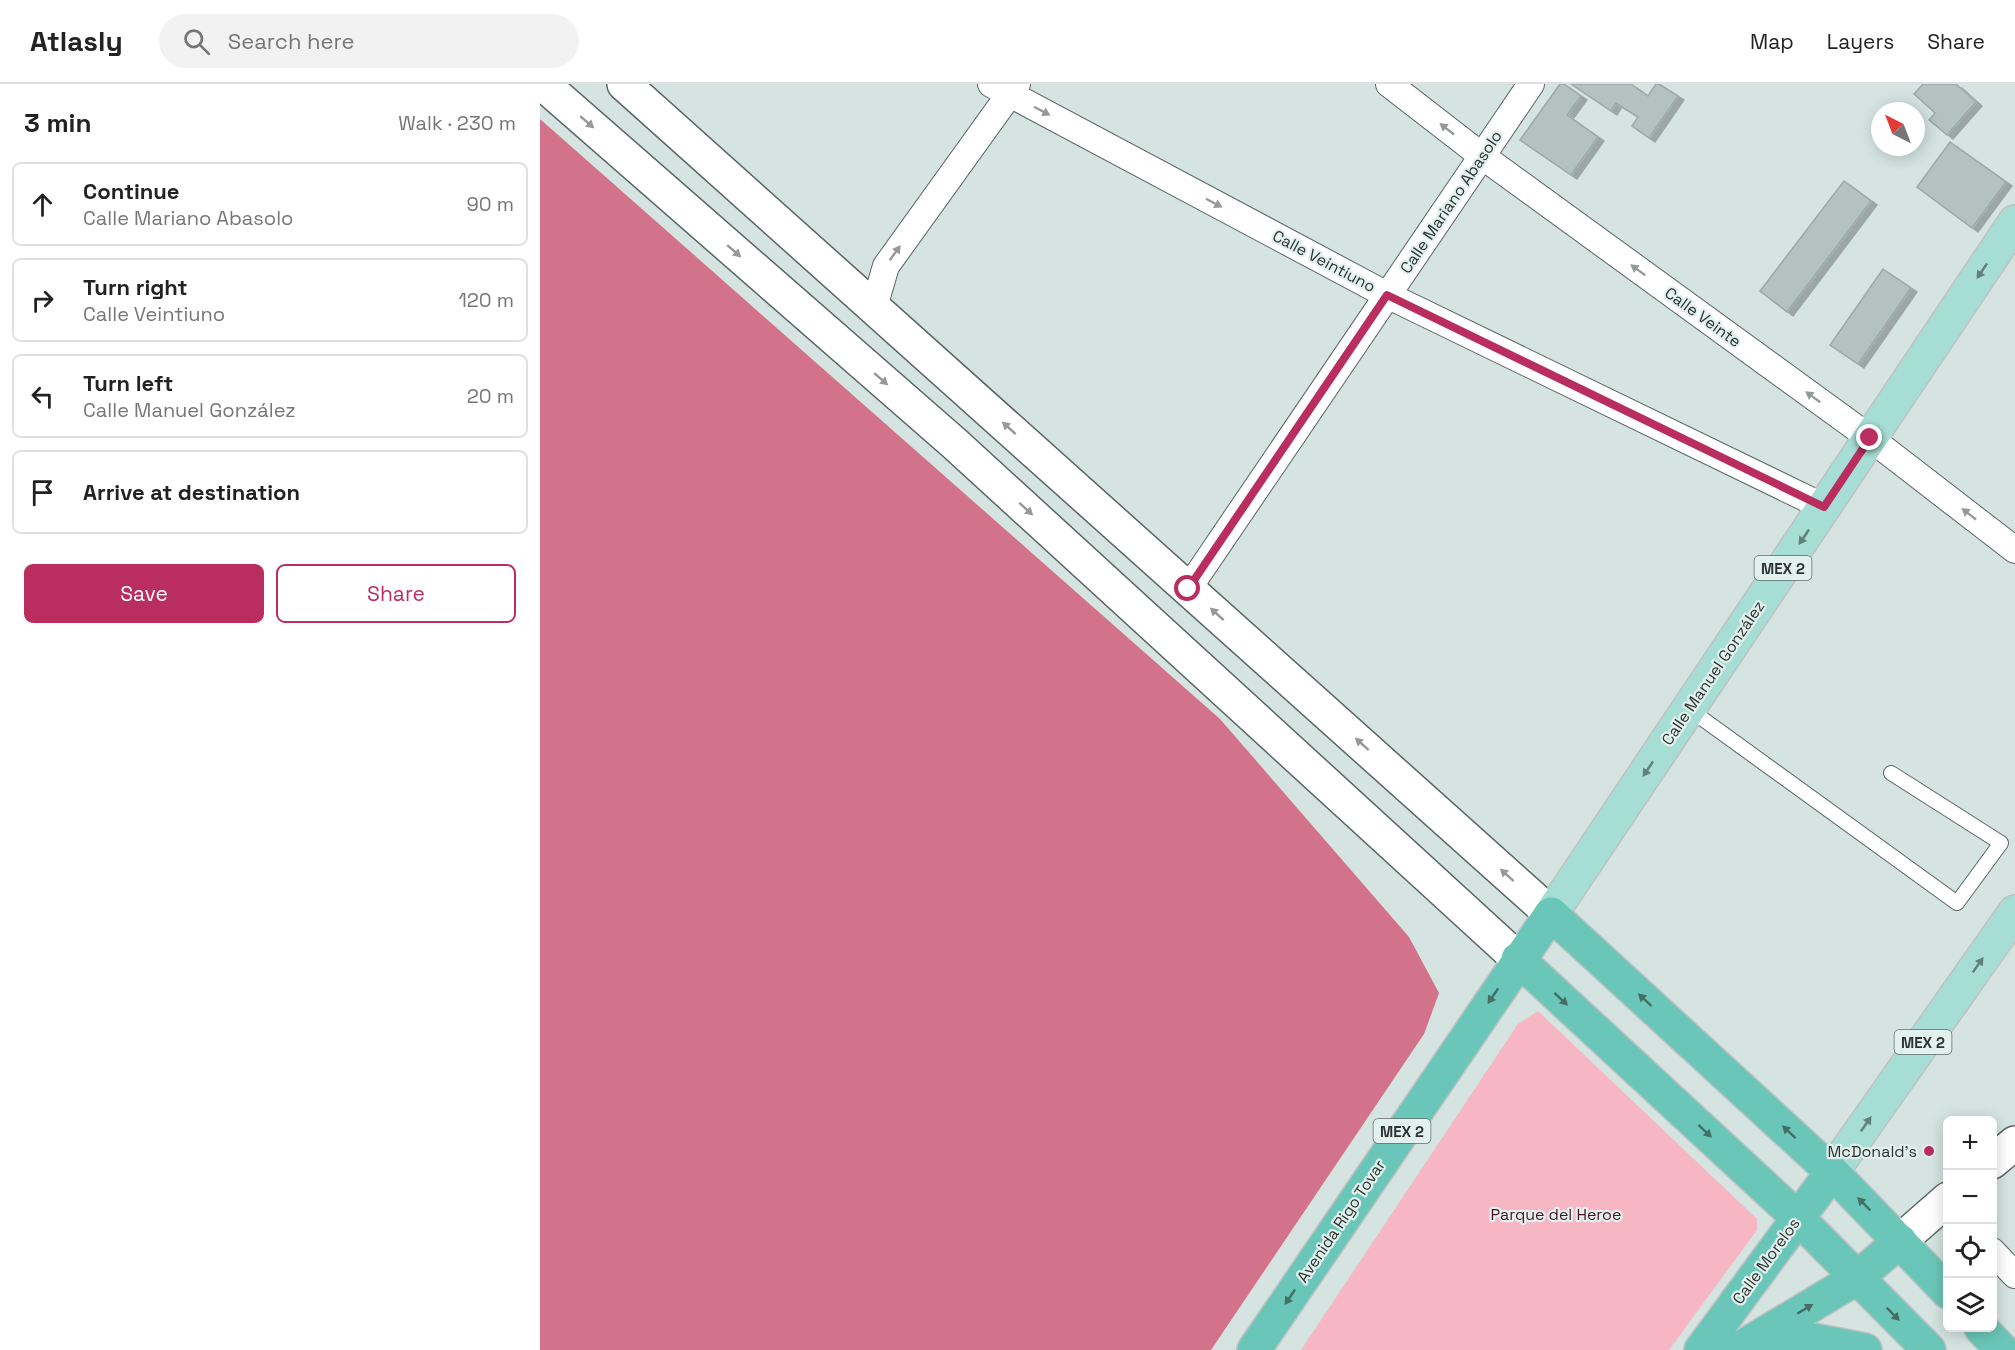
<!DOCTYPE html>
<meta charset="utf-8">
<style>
:root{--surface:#fff;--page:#f2f2f2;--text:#222;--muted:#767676;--line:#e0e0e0;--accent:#ba2d5f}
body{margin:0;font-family:"Space Grotesk",sans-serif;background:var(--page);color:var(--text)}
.controls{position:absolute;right:18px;bottom:18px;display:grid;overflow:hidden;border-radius:9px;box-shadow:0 3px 15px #0003}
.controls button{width:54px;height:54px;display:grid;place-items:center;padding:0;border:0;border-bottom:2px solid var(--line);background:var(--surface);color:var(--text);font:30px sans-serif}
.compass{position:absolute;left:1331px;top:18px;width:54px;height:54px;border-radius:50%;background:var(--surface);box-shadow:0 3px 15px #0003;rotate:318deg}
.stop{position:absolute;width:18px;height:18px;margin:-14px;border:4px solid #ba2d5f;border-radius:50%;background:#fff}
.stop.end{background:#ba2d5f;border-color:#fff;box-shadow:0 2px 6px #0008}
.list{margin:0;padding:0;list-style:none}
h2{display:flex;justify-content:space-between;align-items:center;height:78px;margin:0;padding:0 24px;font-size:26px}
h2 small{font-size:20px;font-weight:400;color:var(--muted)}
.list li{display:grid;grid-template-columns:39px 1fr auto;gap:18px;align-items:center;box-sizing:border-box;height:84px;margin:0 12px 12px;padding:0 12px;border:2px solid var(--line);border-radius:9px}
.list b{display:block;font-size:22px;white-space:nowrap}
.list p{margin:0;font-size:20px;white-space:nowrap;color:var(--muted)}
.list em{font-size:20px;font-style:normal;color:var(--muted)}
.actions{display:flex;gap:12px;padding:18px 24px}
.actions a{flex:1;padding:14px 0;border:2px solid var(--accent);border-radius:9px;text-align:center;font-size:21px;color:var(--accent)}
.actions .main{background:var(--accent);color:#fff}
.icon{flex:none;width:33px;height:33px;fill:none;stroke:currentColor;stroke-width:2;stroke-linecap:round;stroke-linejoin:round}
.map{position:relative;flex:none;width:1475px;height:1266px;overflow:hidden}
header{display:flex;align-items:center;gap:36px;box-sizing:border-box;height:84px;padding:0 30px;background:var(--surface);border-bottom:2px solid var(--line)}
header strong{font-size:28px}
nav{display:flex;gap:33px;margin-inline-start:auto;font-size:21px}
.search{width:420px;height:54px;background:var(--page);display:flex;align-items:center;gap:15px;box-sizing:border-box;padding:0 21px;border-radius:33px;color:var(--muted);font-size:22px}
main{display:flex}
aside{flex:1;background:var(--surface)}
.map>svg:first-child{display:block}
.green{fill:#f7b6c4}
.water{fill:#d3728b}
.building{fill:#b3c1bf;stroke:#9caaa7;stroke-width:1.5;filter:url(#shadow)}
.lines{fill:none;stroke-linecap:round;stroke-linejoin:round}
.lane-casing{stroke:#586562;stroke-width:16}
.street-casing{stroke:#586562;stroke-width:28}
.secondary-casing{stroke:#586562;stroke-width:36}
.primary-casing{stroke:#c0c2c1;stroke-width:36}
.highway-casing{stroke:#c0c2c1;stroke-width:36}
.lane{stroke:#fff;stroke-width:14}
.street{stroke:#fff;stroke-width:26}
.secondary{stroke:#fff;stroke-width:33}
.primary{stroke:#a6ddd4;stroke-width:33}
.highway{stroke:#6ac6b8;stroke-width:33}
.oneway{fill:#969998}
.oneway2{fill:#637f7a}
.oneway3{fill:#456e67}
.route{stroke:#ba2d5f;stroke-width:8}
.poi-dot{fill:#ba2d5f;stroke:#e2f1ee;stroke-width:2}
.labels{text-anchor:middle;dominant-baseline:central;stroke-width:4.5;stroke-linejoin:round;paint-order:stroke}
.shield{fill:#e2f1ee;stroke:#636c6a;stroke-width:1.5}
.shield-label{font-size:15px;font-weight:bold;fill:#2d3331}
.street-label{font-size:16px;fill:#2d3331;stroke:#e2f1ee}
.poi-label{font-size:16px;fill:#2d3331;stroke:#e2f1ee;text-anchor:end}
.park-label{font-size:16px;fill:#4d1025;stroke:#e2f1ee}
</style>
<header>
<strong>Atlasly</strong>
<div class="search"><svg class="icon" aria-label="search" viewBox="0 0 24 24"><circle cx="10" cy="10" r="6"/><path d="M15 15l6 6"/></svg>Search here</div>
<nav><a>Map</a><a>Layers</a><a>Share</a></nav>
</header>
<main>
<aside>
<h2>3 min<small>Walk · 230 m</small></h2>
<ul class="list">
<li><svg class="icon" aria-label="ahead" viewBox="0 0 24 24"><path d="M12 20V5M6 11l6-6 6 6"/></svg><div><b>Continue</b><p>Calle Mariano Abasolo</p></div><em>90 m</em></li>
<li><svg class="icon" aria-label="right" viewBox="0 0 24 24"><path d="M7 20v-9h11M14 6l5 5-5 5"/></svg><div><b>Turn right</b><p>Calle Veintiuno</p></div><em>120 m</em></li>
<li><svg class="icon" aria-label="left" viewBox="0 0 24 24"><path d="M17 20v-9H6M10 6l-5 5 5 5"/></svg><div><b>Turn left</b><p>Calle Manuel González</p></div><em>20 m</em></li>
<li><svg class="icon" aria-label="arrive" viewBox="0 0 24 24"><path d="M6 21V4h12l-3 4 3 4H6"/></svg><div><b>Arrive at destination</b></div></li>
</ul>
<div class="actions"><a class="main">Save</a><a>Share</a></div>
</aside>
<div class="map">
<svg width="1475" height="1266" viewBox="0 0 1475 1266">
<defs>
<filter id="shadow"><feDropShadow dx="6" dy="4" stdDeviation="0" flood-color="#0004"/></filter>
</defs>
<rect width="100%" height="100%" fill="#d5e4e1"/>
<path class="green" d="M998 927 1217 1135V1146L1129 1266H761L978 940Z"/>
<path class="water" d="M0 35 680 635 869 853 899 909 884 950 671 1266H0Z"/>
<path class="building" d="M1020 0H1024L1041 12 1027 31 1058 53 1031 91 980 56Z
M1031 0H1091L1108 12 1116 0H1119L1138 12 1109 54 1092 42 1098 33 1076 19 1071 27Z
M1383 0H1416L1436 18 1407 51 1389 36 1395 29 1374 10Z
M1410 58 1466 98 1432 144 1377 103Z
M1304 97 1331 117 1247 228 1220 207Z
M1343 185 1371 204 1318 280 1290 261Z"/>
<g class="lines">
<defs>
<path id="lane" d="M1149 625 1417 819 1461 759 1351 689"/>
<path id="street" d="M451 0 847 211 1284 423
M849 0 942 72 1330 354 1475 466
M334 223 346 182 477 0
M648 505 991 0
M1452 1167 1475 1191"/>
<path id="secondary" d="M3 0 414 359 978 875
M84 0 1011 830
M1452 1078 1475 1059
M1360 1157 1408 1115"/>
<path id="primary" d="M1011 830 1475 138
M1292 1088 1475 828"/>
<path id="highway" d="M978 875 1258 1134 1389 1266
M1441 1244 1462 1266
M1212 1258 1273 1256 1325 1266
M714 1266 1011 830 1292 1088 1408 1208
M1161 1266 1292 1088
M1197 1266 1317 1194 1360 1157"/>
</defs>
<use href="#lane" class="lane-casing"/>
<use href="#street" class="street-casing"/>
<use href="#secondary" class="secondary-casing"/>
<use href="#primary" class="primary-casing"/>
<use href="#highway" class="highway-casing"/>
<use href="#lane" class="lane"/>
<use href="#street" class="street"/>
<use href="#secondary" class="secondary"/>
<use href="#primary" class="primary"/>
<use href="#highway" class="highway"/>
</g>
<defs><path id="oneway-solid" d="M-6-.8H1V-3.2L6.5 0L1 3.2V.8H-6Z" transform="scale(1.5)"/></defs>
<g class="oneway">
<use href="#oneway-solid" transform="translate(502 27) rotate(28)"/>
<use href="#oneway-solid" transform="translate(47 38) rotate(41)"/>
<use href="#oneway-solid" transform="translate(907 45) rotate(-142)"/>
<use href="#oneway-solid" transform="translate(674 119) rotate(28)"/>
<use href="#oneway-solid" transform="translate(194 167) rotate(41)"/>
<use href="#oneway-solid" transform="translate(355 169) rotate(-54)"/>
<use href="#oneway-solid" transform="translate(1098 186) rotate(-144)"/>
<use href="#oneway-solid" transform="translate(341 295) rotate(41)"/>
<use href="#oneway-solid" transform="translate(1273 313) rotate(-144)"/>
<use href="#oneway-solid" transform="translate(469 344) rotate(-138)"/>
<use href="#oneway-solid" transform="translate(486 425) rotate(42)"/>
<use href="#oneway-solid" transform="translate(1429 430) rotate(-142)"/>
<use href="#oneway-solid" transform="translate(677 530) rotate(-138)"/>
<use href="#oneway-solid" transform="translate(822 660) rotate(-138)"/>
<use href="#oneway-solid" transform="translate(967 791) rotate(-138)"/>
</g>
<g class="oneway2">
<use href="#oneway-solid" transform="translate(1442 187) rotate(124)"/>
<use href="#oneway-solid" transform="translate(1264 453) rotate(124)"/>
<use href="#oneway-solid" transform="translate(1108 685) rotate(124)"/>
<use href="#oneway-solid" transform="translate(1438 881) rotate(-55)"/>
<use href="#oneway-solid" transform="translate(1326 1040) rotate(-55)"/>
</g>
<g class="oneway3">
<use href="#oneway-solid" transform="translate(953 912) rotate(124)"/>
<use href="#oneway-solid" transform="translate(1021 915) rotate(43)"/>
<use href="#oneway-solid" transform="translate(1105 916) rotate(-137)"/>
<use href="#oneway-solid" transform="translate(1165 1047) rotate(43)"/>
<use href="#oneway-solid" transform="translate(1249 1048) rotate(-137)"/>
<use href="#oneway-solid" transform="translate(1324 1120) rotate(-135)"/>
<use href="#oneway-solid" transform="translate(750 1213) rotate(124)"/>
<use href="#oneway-solid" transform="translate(1265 1225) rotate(-31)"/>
<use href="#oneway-solid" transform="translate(1353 1230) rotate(45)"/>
</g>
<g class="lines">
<path class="route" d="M648 505 847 211 1284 423 1330 354"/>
</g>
<circle class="poi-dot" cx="1389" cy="1067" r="6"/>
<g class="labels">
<g class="shield">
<rect x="1214.5" y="472" width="57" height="24" rx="4.5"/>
<rect x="1354.5" y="946" width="57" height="24" rx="4.5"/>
<rect x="833.5" y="1035" width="57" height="24" rx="4.5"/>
</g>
<g class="shield-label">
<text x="1243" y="484">MEX 2</text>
<text x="1383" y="958">MEX 2</text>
<text x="862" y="1047">MEX 2</text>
</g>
<g class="street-label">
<text transform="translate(911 118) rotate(-56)">Calle Mariano Abasolo</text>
<text transform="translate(784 177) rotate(28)">Calle Veintiuno</text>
<text transform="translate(1163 233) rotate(36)">Calle Veinte</text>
<text transform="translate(1173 589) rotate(-56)">Calle Manuel González</text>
<text transform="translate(801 1137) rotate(-56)">Avenida Rigo Tovar</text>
<text transform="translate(1226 1177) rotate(-54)">Calle Morelos</text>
</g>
<g class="poi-label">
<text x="1377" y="1067">McDonald's</text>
</g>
<g class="park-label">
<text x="1016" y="1130">Parque del Heroe</text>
</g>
</g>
</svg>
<div class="controls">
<button>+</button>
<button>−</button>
<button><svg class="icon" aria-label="locate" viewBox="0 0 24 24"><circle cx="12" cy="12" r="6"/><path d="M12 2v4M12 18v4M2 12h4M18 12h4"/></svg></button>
<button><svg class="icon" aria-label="layers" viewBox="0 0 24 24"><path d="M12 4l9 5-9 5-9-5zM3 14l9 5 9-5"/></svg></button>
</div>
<svg class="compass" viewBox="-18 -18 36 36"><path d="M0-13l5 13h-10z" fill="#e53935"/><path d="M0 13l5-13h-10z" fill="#767676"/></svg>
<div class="stop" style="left:648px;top:505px"></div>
<div class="stop end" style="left:1330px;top:354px"></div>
</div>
</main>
